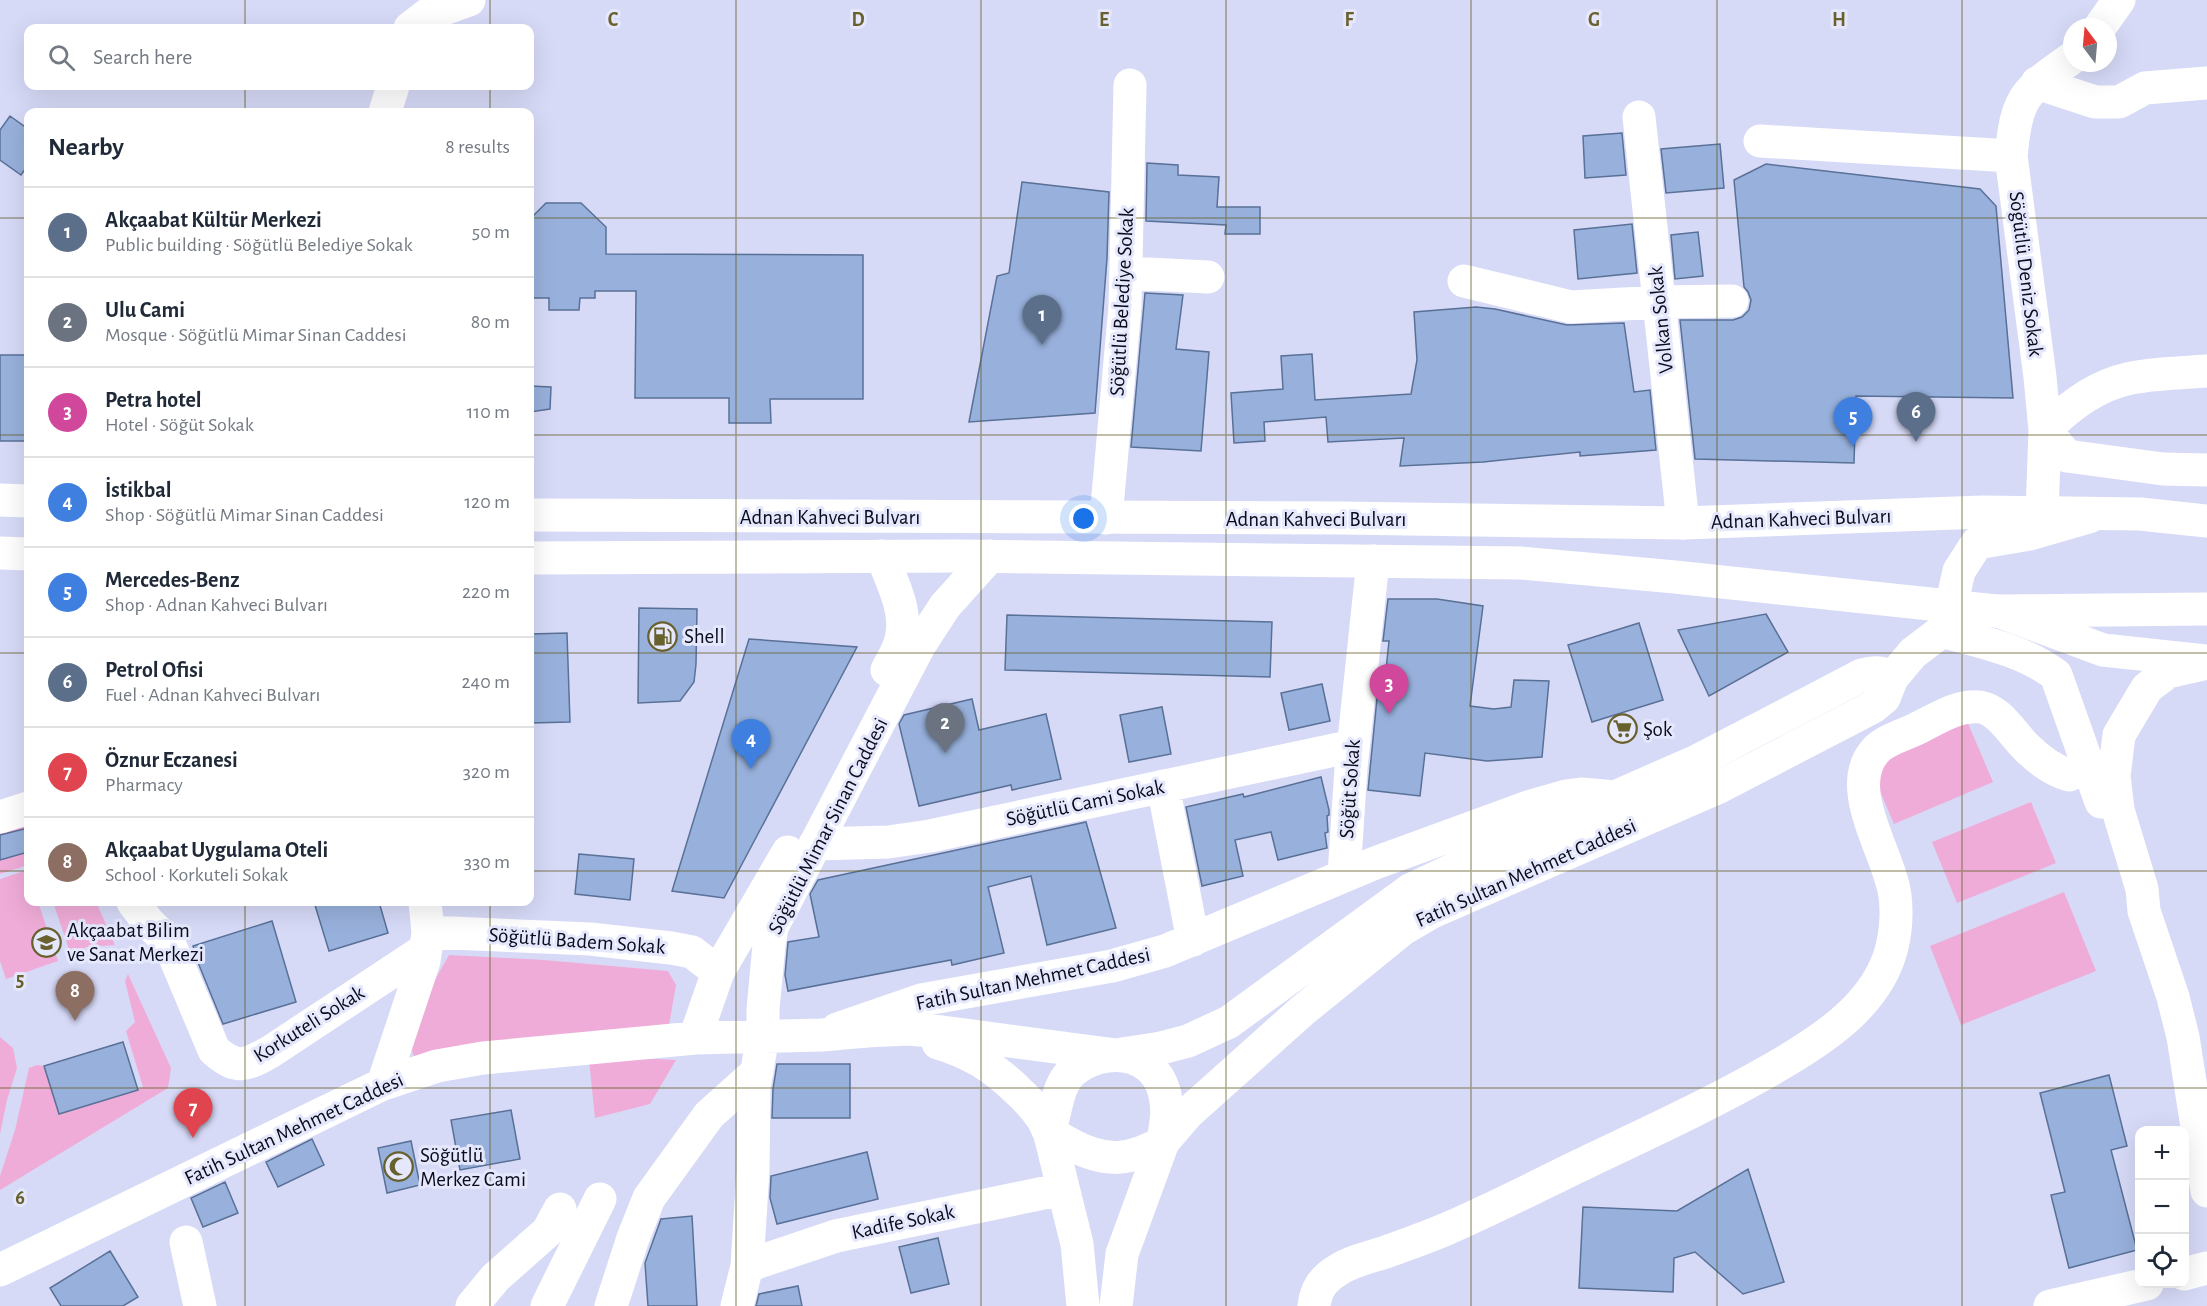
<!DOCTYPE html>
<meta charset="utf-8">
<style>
:root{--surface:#fff;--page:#f6f6f7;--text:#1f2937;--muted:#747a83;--line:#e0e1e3;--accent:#111827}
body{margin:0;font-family:"Alegreya Sans",sans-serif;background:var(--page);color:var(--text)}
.controls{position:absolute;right:18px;bottom:18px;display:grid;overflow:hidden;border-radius:12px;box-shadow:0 6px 24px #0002}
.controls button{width:54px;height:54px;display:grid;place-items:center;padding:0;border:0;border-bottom:2px solid var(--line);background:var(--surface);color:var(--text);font:30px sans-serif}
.compass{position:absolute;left:2063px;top:18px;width:54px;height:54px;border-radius:50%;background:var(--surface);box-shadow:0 6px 24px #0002;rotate:344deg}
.you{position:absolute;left:1084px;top:519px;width:21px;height:21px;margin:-15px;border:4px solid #fff;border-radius:50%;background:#1a73e8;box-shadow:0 0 0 9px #1a73e833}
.badge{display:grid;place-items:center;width:39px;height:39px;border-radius:50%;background:var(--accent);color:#fff;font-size:20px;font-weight:700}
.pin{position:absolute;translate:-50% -50px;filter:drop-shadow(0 2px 3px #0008)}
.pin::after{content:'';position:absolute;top:32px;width:21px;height:18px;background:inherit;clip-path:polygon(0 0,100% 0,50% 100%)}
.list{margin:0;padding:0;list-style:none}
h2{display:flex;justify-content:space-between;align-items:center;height:78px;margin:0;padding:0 24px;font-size:26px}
h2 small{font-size:20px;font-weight:400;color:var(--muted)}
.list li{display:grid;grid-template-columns:39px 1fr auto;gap:18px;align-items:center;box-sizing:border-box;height:90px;padding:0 24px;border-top:2px solid var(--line)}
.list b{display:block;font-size:22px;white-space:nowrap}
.list p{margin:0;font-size:20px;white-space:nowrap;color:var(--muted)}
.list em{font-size:20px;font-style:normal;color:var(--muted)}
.icon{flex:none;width:33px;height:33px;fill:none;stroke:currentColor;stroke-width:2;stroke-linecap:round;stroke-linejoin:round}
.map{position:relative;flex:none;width:2207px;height:1306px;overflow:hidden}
.search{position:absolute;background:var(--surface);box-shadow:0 6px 24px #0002;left:24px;top:24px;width:510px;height:66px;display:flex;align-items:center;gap:15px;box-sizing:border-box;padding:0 21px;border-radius:12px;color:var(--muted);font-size:22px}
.panel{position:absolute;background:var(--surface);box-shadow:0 6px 24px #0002;left:24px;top:108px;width:510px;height:798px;border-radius:12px}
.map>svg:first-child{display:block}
.green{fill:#f0acd8}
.building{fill:#98b1dc;stroke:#597097;stroke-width:1.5}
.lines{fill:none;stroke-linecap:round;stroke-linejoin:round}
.minor{stroke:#fff;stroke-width:33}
.major{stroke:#fff;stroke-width:33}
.highway{stroke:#fff;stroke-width:33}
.grid{fill:none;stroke:#68602d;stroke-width:1.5;stroke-opacity:0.55}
.labels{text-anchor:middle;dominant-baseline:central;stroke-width:6;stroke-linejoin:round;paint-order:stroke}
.street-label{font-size:21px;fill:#0a0b1b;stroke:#e5e8fc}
.poi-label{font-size:21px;fill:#0a0b1b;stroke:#e5e8fc;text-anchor:start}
.grid-label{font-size:20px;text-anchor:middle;font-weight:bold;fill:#68602d;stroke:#e5e8fc;stroke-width:6;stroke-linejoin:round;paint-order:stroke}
</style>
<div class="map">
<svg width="2207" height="1306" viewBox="0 0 2207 1306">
<rect width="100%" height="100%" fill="#d7daf7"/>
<path class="green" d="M1967 721 1993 782 1894 824 1868 763Z
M2031 802 2056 863 1957 903 1932 842Z
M28 821V865L0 874V830Z
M27 870 28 902H38L58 961 6 979 0 961V879Z
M2064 892 2096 971 1961 1025 1930 946Z
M53 902H96L115 945 86 947 72 958Z
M449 955 544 960 668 971 676 985 668 1031 415 1060 406 1031Z
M128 974 171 1068 168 1088 0 1190V1176L15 1130 29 1068 37 1065 44 1066 59 1114 143 1087 126 1031 135 1022 125 981Z
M0 1037 13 1048 17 1068 7 1100 0 1134Z
M657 1059 676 1060 650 1104 595 1118 589 1060Z"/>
<path class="building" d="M10 116 28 129V165L21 175 0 160V130Z
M1622 133 1626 175 1585 178 1583 136Z
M1720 144 1724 188 1666 193 1661 149Z
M1147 163 1178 165V175L1219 177 1217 207H1260V234H1225L1226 225 1146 221Z
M1766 164 1980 189 1996 206 2013 398 1856 396 1854 463 1695 459 1680 320H1733L1742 317 1749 310 1751 300 1748 292 1744 287 1734 180Z
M1022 182 1109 192 1107 258 1095 413 969 422 997 276 1009 273Z
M546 203H581L606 227V254L863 255V399H770L771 423H729V398H635L636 291H595V298H580L579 310H549V298H533V275H530V219Z
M1632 224 1637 273 1578 279 1574 230Z
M1698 232 1703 276 1675 279 1671 235Z
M1145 293 1183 295 1176 349 1209 352 1201 451 1131 447Z
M1476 307 1495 309 1567 325 1624 323 1634 392 1650 390 1656 450 1580 456V452L1483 462 1400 466 1404 438 1328 442 1326 417 1264 422 1265 441 1234 443 1231 393 1283 389 1281 356 1312 354 1315 400 1411 394 1417 360 1414 312Z
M0 355H28V441H0Z
M530 386 551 387 550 409 530 412Z
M1388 599H1437L1483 606 1470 706 1494 709 1511 707 1514 680 1549 681 1542 757 1487 761 1425 753 1420 796 1368 790 1378 688 1384 689 1389 641H1383Z
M639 608 697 609 696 664 694 682 680 701 638 703Z
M1766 614 1788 652 1709 696 1678 630Z
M1007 615 1272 622 1270 677 1005 670Z
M1639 623 1663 700 1592 722 1568 645Z
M567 633 570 722 530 723V634Z
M749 639 857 647 724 898 672 891Z
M1322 684 1330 721 1289 730 1281 693Z
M972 699 979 730 1046 714 1061 779 1012 790 1011 785 919 806 899 724 904 715Z
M1162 707 1171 754 1129 762 1120 715Z
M1321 777 1329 810V815L1327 816 1328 832 1325 833 1327 848 1278 860 1271 832 1235 840 1243 876 1202 886 1186 807 1243 794 1244 797Z
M1086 822 1116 928 1047 945 1031 876 988 887 1004 953 952 965 951 960 788 991 785 975 788 942 819 937 810 894 818 880Z
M28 828V852L0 860V835Z
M579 854 634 859 630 900 575 894Z
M314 902H379L388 933 329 951Z
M272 921 296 1002 223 1024 199 965 193 946Z
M123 1042 138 1090 59 1114 44 1066Z
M777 1064H850V1118H772L773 1089Z
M2109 1075 2127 1146 2111 1150 2137 1250 2069 1268 2051 1195 2065 1192 2040 1093Z
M511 1110 520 1159 460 1170 451 1120Z
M312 1139 324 1165 278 1187 266 1162Z
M411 1141 420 1185 387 1193 378 1148Z
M867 1152 878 1199 777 1224 770 1198 771 1176Z
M1748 1169 1784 1282 1743 1294 1695 1252 1674 1258 1673 1292 1579 1288 1583 1207 1677 1211Z
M225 1182 238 1213 203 1227 191 1198Z
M692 1216 697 1306H648L645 1263 661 1219Z
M938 1238 949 1284 911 1293 899 1247Z
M110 1251 138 1297 123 1306H61L50 1288Z
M798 1286 802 1306H756L759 1294Z"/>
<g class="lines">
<path class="minor" d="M2100 27 2119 0
M410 28 427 15 469 0
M2037 83 2095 102H2119L2145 88 2207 83
M385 112 393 86
M1639 117 1683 523
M1760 141 2011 156
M1126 273 1208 277
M1464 281 1571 307 1659 302 1732 301
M2207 371C2184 373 2149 373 2127 379 2096 386 2067 408 2045 430L2067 456 2163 469 2207 470
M2042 514 2045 430 2040 377 2011 156C2017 96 2024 92 2072 58
M1106 518 1125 306 1130 85
M882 556C892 582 908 611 901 639 899 650 892 660 887 670
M1942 631C1981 642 2023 650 2056 675L2101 802
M2207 663 2168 672 2147 688 2119 735 2114 776 2118 810 2142 889 2144 911 2173 997 2183 1037 2207 1191
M1163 786 1193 940
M0 817 28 808
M815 844 888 842 930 836 1353 746
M1344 875 1351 768 1373 561
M133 902 148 922 169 943 214 1050C237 1070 245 1066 270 1052L426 949
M428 932 590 939 671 948 692 952 718 972
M837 1029 921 1000 1112 966 1165 951 1375 863 1531 806 1566 796 1581 794 1615 797
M695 1038 718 972 788 852
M383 1084 424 961 428 932 425 902
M1049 1131 1077 1244 1083 1306
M186 1242 200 1306
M747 1266 836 1236 1063 1189
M0 1270 383 1084 437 1066 483 1058 695 1038 822 1035 866 1031
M2184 1274 2207 1268
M472 1306 495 1278 548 1231 560 1209
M547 1306 600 1199
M611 1306 633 1238 649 1198 709 1115 757 1072
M737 1306 747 1266 753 1170 754 1087 763 1036V1009L769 945 772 927 919 646 945 606 990 556
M1116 1306 1122 1254 1163 1142
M1314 1306C1316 1289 1323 1279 1338 1270 1352 1261 1370 1257 1386 1252 1405 1245 1425 1238 1444 1230 1493 1209 1541 1184 1589 1161 1650 1132 1713 1103 1772 1069 1821 1041 1878 1005 1892 947 1896 930 1897 912 1895 896 1890 854 1841 788 1876 750 1885 740 1904 735 1916 729 1935 720 1958 704 1980 707 2000 710 2013 735 2027 748 2039 760 2052 770 2069 775
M2050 1306 2147 1284"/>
<path class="major" d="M1998 611 2103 650 2207 661
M866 1031 908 1029 942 1032 1116 1055 1161 1048 1188 1041 1229 1022 1410 890 1497 849 1699 760 1862 675C1874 672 1881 671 1892 678
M938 1043C970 1052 993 1067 1017 1090 1026 1098 1035 1108 1042 1118 1044 1121 1046 1126 1048 1130 1054 1136 1064 1141 1072 1145 1106 1163 1130 1161 1163 1142 1166 1124 1169 1108 1164 1091 1152 1050 1103 1046 1073 1071 1056 1085 1057 1112 1049 1131
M1163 1142 1188 1113 1302 1011 1403 929 1432 912 1719 787 1873 707 1884 698 1892 678 1913 653 1942 631 1951 607 1959 571 1977 543 2030 534 2089 517"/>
<path class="highway" d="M0 500 28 501
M530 515 1341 518 1683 523 1983 512 2140 514 2207 521
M0 553 28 554
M530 558 957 556 1521 563 1675 577 1996 611 2207 609"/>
</g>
<path class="grid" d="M245 0V28M490 0V28M736 0V1306M981 0V1306M1226 0V1306M1471 0V1306M1717 0V1306M1962 0V1306M245 86V112M490 86V112M0 218H28M530 218H2207M0 435H28M530 435H2207M0 653H28M530 653H2207M0 871H28M530 871H2207M245 902V1306M490 902V1306M0 1088H2207"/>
<defs>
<symbol id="fuel-ring" viewBox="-11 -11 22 22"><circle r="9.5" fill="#e5e8fc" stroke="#68602d" stroke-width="1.5"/><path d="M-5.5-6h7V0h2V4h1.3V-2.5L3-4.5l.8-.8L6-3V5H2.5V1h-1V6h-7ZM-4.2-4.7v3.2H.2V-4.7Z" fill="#68602d"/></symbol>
<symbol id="supermarket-ring" viewBox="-11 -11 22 22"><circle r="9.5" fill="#e5e8fc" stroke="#68602d" stroke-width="1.5"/><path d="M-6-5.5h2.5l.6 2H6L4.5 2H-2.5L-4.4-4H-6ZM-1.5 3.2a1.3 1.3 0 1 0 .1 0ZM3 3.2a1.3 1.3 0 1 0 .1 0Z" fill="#68602d"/></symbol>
<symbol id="school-ring" viewBox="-11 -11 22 22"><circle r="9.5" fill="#e5e8fc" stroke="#68602d" stroke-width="1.5"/><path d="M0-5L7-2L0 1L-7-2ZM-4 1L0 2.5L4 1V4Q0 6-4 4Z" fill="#68602d"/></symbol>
<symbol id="mosque-ring" viewBox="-11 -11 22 22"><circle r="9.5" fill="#e5e8fc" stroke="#68602d" stroke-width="1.5"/><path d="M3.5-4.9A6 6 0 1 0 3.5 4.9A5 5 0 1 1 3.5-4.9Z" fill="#68602d"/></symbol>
</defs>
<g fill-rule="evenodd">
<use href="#fuel-ring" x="646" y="620" width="33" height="33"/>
<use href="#supermarket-ring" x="1606" y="712" width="33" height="33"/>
<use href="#school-ring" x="30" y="926" width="33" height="33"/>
<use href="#mosque-ring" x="382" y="1150" width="33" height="33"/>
</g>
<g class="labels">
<g class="street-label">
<text transform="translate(2026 274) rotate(83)">Söğütlü Deniz Sokak</text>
<text transform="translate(1122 302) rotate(-87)">Söğütlü Belediye Sokak</text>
<text transform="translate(1661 320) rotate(-96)">Volkan Sokak</text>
<text x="830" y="517">Adnan Kahveci Bulvarı</text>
<text x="1316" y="519">Adnan Kahveci Bulvarı</text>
<text transform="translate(1801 519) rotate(-2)">Adnan Kahveci Bulvarı</text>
<text transform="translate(1350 789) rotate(-86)">Söğüt Sokak</text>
<text transform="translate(1085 803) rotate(-12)">Söğütlü Cami Sokak</text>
<text transform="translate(828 826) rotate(-63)">Söğütlü Mimar Sinan Caddesi</text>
<text transform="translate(1526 873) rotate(-24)">Fatih Sultan Mehmet Caddesi</text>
<text transform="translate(577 941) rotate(4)">Söğütlü Badem Sokak</text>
<text transform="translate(1033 979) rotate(-12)">Fatih Sultan Mehmet Caddesi</text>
<text transform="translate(309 1024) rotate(-32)">Korkuteli Sokak</text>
<text transform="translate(294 1129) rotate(-25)">Fatih Sultan Mehmet Caddesi</text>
<text transform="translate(903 1222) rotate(-12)">Kadife Sokak</text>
</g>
<g class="poi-label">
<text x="684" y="636">Shell</text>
<text x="1643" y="729">Şok</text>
<text x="67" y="930">Akçaabat Bilim<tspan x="67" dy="24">ve Sanat Merkezi</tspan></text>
<text x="420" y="1155">Söğütlü<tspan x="420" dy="24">Merkez Cami</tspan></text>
</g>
</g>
<g class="grid-label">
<text x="613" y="26">C</text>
<text x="858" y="26">D</text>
<text x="1104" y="26">E</text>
<text x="1349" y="26">F</text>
<text x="1594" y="26">G</text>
<text x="1839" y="26">H</text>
<text x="20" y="986">5</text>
<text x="20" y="1204">6</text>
</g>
</svg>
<div class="controls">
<button>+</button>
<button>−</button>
<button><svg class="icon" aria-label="locate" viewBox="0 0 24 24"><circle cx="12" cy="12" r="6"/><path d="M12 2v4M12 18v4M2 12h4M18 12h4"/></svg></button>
</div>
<svg class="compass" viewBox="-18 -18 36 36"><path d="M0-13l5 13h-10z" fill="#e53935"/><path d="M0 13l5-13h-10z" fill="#747a83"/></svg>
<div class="you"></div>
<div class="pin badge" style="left:1042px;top:345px;background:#5c6f8a">1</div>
<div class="pin badge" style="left:945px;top:753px;background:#6b7280">2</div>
<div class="pin badge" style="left:1389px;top:714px;background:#d1479c">3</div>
<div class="pin badge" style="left:751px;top:769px;background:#3f7fe0">4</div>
<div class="pin badge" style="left:1853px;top:447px;background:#3f7fe0">5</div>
<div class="pin badge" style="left:1916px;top:442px;background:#5c6f8a">6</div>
<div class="pin badge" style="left:193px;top:1138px;background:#e0444e">7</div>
<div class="pin badge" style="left:75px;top:1021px;background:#8d6e63">8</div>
<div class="search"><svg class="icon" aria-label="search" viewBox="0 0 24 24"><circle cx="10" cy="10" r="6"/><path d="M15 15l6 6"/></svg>Search here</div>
<section class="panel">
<h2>Nearby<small>8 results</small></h2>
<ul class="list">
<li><span class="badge" style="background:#5c6f8a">1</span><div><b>Akçaabat Kültür Merkezi</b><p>Public building · Söğütlü Belediye Sokak</p></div><em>50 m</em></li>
<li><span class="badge" style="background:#6b7280">2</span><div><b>Ulu Cami</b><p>Mosque · Söğütlü Mimar Sinan Caddesi</p></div><em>80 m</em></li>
<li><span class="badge" style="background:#d1479c">3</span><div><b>Petra hotel</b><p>Hotel · Söğüt Sokak</p></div><em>110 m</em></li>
<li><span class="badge" style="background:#3f7fe0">4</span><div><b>İstikbal</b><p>Shop · Söğütlü Mimar Sinan Caddesi</p></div><em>120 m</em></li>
<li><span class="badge" style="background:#3f7fe0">5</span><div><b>Mercedes-Benz</b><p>Shop · Adnan Kahveci Bulvarı</p></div><em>220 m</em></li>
<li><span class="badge" style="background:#5c6f8a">6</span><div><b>Petrol Ofisi</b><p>Fuel · Adnan Kahveci Bulvarı</p></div><em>240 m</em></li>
<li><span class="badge" style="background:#e0444e">7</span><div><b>Öznur Eczanesi</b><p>Pharmacy</p></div><em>320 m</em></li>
<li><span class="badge" style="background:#8d6e63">8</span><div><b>Akçaabat Uygulama Oteli</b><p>School · Korkuteli Sokak</p></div><em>330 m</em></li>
</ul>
</section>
</div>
